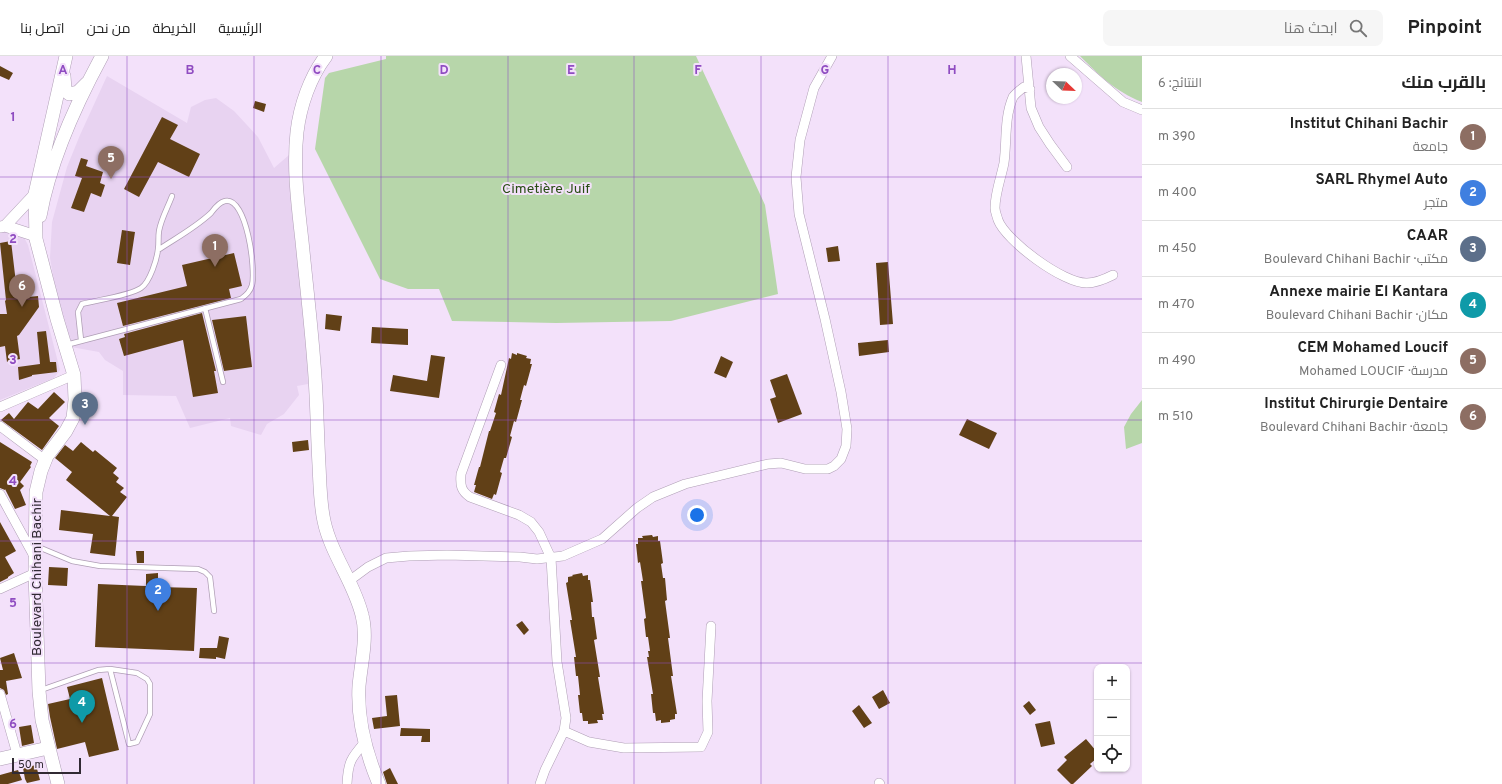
<!DOCTYPE html>
<html lang="ar">
<meta charset="utf-8">
<style>
:root{--surface:#fff;--page:#f6f6f6;--text:#222;--muted:#767676;--line:#e0e0e0;--accent:#8f4cc1}
body{margin:0;font-family:Overpass,Cairo,sans-serif;background:var(--page);color:var(--text);direction:rtl}
.controls{position:absolute;right:12px;bottom:12px;display:grid;overflow:hidden;border-radius:8px;box-shadow:0 1px 3px #0004}
.controls button{width:36px;height:36px;display:grid;place-items:center;padding:0;border:0;border-bottom:1px solid var(--line);background:var(--surface);color:var(--text);font:20px sans-serif}
.compass{position:absolute;left:1046px;top:12px;width:36px;height:36px;border-radius:50%;background:var(--surface);box-shadow:0 1px 3px #0004;rotate:113deg}
.scale{position:absolute;left:12px;bottom:10px;width:69px;box-sizing:border-box;padding-left:4px;border:2px solid #312a33;border-top:0;font-size:11px;line-height:14px;white-space:nowrap;color:#312a33;-webkit-text-stroke:3px #f3e1fa;paint-order:stroke}
.you{position:absolute;left:697px;top:459px;width:14px;height:14px;margin:-10px;border:3px solid #fff;border-radius:50%;background:#1a73e8;box-shadow:0 0 0 6px #1a73e833}
.badge{display:grid;place-items:center;width:26px;height:26px;border-radius:50%;background:var(--accent);color:#fff;font-size:13px;font-weight:700}
.pin{position:absolute;translate:-50% -33px;filter:drop-shadow(0 1px 2px #0008)}
.pin::after{content:'';position:absolute;top:21px;width:14px;height:12px;background:inherit;clip-path:polygon(0 0,100% 0,50% 100%)}
.list{margin:0;padding:0;list-style:none}
h2{display:flex;justify-content:space-between;align-items:center;height:52px;margin:0;padding:0 16px;font-size:17px}
h2 small{font-size:13px;font-weight:400;color:var(--muted)}
.list li{display:grid;grid-template-columns:26px 1fr auto;gap:12px;align-items:center;box-sizing:border-box;height:56px;padding:0 16px;border-top:1px solid var(--line)}
.list b{display:block;font-size:15px;white-space:nowrap}
.list p{margin:0;font-size:13px;white-space:nowrap;color:var(--muted)}
.list em{font-size:13px;font-style:normal;color:var(--muted)}
.icon{flex:none;width:22px;height:22px;fill:none;stroke:currentColor;stroke-width:2;stroke-linecap:round;stroke-linejoin:round}
.map{position:relative;flex:none;width:1142px;height:728px;overflow:hidden;direction:ltr}
header{display:flex;align-items:center;gap:24px;box-sizing:border-box;height:56px;padding:0 20px;background:var(--surface);border-bottom:1px solid var(--line)}
header strong{font-size:19px}
nav{display:flex;gap:22px;margin-inline-start:auto;font-size:14px}
.search{width:280px;height:36px;background:var(--page);display:flex;align-items:center;gap:10px;box-sizing:border-box;padding:0 14px;border-radius:8px;color:var(--muted);font-size:15px}
main{display:flex}
aside{flex:1;background:var(--surface)}
.map>svg:first-child{display:block}
.built{fill:#e8d3f1}
.green{fill:#b7d6aa}
.building{fill:#614017}
.lines{fill:none;stroke-linecap:round;stroke-linejoin:round}
.service-casing{stroke:#af9eb5;stroke-width:6}
.minor-casing{stroke:#af9eb5;stroke-width:10}
.tertiary-casing{stroke:#af9eb5;stroke-width:12}
.secondary-casing{stroke:#af9eb5;stroke-width:14}
.service{stroke:#fff;stroke-width:4.5}
.minor{stroke:#fff;stroke-width:9}
.tertiary{stroke:#fff;stroke-width:11}
.secondary{stroke:#fff;stroke-width:13}
.grid{fill:none;stroke:#8f4cc1;stroke-width:1;stroke-opacity:0.55}
.labels{text-anchor:middle;dominant-baseline:central;stroke-width:4;stroke-linejoin:round;paint-order:stroke}
.park-label{font-size:14px;fill:#284d13;stroke:#f3e1fa}
.street-label{font-size:14px;fill:#312a33;stroke:#f3e1fa}
.grid-label{font-size:13px;text-anchor:middle;font-weight:bold;fill:#8f4cc1;stroke:#f3e1fa;stroke-width:4;stroke-linejoin:round;paint-order:stroke}
</style>
<header>
<strong>Pinpoint</strong>
<div class="search"><svg class="icon" aria-label="search" viewBox="0 0 24 24"><circle cx="10" cy="10" r="6"/><path d="M15 15l6 6"/></svg>ابحث هنا</div>
<nav><a>الرئيسية</a><a>الخريطة</a><a>من نحن</a><a>اتصل بنا</a></nav>
</header>
<main>
<aside>
<h2>بالقرب منك<small>النتائج: 6</small></h2>
<ul class="list">
<li><span class="badge" style="background:#8d6e63">1</span><div><b>Institut Chihani Bachir</b><p>جامعة</p></div><em>390 m</em></li>
<li><span class="badge" style="background:#3f7fe0">2</span><div><b>SARL Rhymel Auto</b><p>متجر</p></div><em>400 m</em></li>
<li><span class="badge" style="background:#5c6f8a">3</span><div><b>CAAR</b><p>مكتب · Boulevard Chihani Bachir</p></div><em>450 m</em></li>
<li><span class="badge" style="background:#0f9aa8">4</span><div><b>Annexe mairie El Kantara</b><p>مكان · Boulevard Chihani Bachir</p></div><em>470 m</em></li>
<li><span class="badge" style="background:#8d6e63">5</span><div><b>CEM Mohamed Loucif</b><p>مدرسة · Mohamed LOUCIF</p></div><em>490 m</em></li>
<li><span class="badge" style="background:#8d6e63">6</span><div><b>Institut Chirurgie Dentaire</b><p>جامعة · Boulevard Chihani Bachir</p></div><em>510 m</em></li>
</ul>
</aside>
<div class="map">
<svg width="1142" height="728" viewBox="0 0 1142 728">
<rect width="100%" height="100%" fill="#f3e1fa"/>
<path class="built" d="M107 20 187 67 191 51 205 44 216 42 234 55 258 81 274 112 289 99V126L307 293 308 328 297 330 299 339 284 358 267 368 261 379 231 370 230 362 190 372 176 340 123 339V315L105 304 99 296 71 291 55 231 50 202 52 166 67 111 80 79Z
M8 175 19 178 25 183 28 189 60 314 54 322 0 344V176Z"/>
<path class="green" d="M386 0H696L765 149 778 238 671 265 556 267 452 265 439 233H408L380 223 315 93 325 22 329 17 386 3Z
M1080 0H1142V46C1115 35 1100 20 1080 0Z
M1142 344V387L1126 393 1124 371 1131 358Z"/>
<path class="building" d="M0 10 13 17 9 24 0 20Z
M255 45 266 48 264 56 253 52Z
M162 61 178 69 170 83 200 98 189 121 158 106 139 141 124 133Z
M81 102 88 104 86 110 103 116 100 127 105 129 101 141 91 137 84 156 71 152 82 122 75 120Z
M122 174 135 176 130 209 117 207Z
M11 185 16 227 20 225 22 230 27 232 19 242 38 240 39 251 19 279 17 280 20 303 7 306 5 290 0 291V258H7L5 245 6 244 0 187Z
M838 190 840 205 828 206 826 192Z
M234 197 242 230 229 233 231 242 123 270 117 247 187 230 182 209Z
M888 206 893 268 880 269 876 207Z
M202 257 216 315H214L218 337 193 341 183 284 124 300 119 283 125 281 124 278Z
M326 258 342 260 340 275 325 273Z
M246 260 252 311 224 315 212 264Z
M372 271 408 273V289L371 287Z
M46 275 50 306H56L57 316 32 319V320L19 324 18 311 40 308 37 276Z
M888 284 889 296 859 300 858 287Z
M512 297 517 299V297L527 300 526 302 531 303 530 308H532L526 330 524 329 520 344H522L516 366 514 365 510 380 512 381 506 402H504L500 416 502 417 496 439 494 438 492 443 474 436 476 429H474L479 411H480L489 375H490L496 357 494 356 499 338 501 339 509 302 511 303Z
M431 299 445 301 439 342 390 335 393 319 427 325Z
M721 300 733 306 726 322 714 317Z
M787 318 802 358 778 367 770 343 776 341 770 324Z
M54 336 65 346 49 362 59 370 42 394 1 364 9 357 14 363 28 346 38 353Z
M967 363 997 377 989 393 959 379Z
M308 384 309 394 293 396 292 386Z
M0 386 32 406 30 410 31 411 20 426 24 430 20 434 26 449 15 453 5 433V434L0 432Z
M81 386 93 396 95 394 117 412 113 417 119 422 116 426 124 432 120 436 127 441 112 460 119 461 115 500 90 497 93 478 59 474 61 454 110 460 66 424 72 416 55 402 65 389 73 395Z
M0 466 16 495 5 501 14 517 8 521V522L0 526Z
M652 479 653 481 658 480V485H660L663 507 661 508 663 522H665L667 544 665 545 670 582H668L673 620H671L677 658H675V663L670 664V666L661 667V664L656 665 655 657H653L651 638H653L647 601H649L648 595H650L648 581H646L644 563 646 562 641 525H643L640 506 638 507 636 488H638V482H643L642 480Z
M136 495H144V507H137Z
M49 511 68 512 67 530 48 529Z
M158 517V531L197 532 194 595 95 591 98 528 146 530V518Z
M582 517 583 520 588 519V524H590L593 546H591L592 561H594L597 583 594 584 600 621H598L604 658H602L603 664H597L598 667 588 668V665H583L582 657H580L578 639H580L578 620H576L574 601H576L570 564H572L566 527 568 526V521L573 520 572 519Z
M522 565 529 574 524 579 516 569Z
M219 580 229 582 225 603 216 601V603L199 602 200 592H217Z
M14 597 22 622 6 625 8 638 6 639 4 634 0 632V614H3L0 602Z
M102 622 119 694 89 701 85 686 57 693 50 661 48 648 70 643 67 631Z
M883 634 890 647 879 653 872 641Z
M397 639 400 670 374 673 372 662 387 660 385 640Z
M1029 645 1036 654 1030 659 1023 650Z
M859 649 872 667 864 672 852 655Z
M1050 665 1055 688 1041 691 1035 668Z
M31 669 34 687 22 690 19 671Z
M401 672 430 673V686H421L422 680H400Z
M1086 683 1097 696V702L1090 708 1092 710 1073 728H1071L1057 714 1067 704 1064 701Z
M36 709 40 724 27 727 25 723 23 712Z
M390 712 398 728H387L383 716Z
M18 714 22 724 8 728H0V719Z"/>
<g class="lines">
<defs>
<path id="service" d="M205 252 223 326
M81 284 78 256 82 248C97 244 129 240 141 232 150 226 157 203 158 193 159 187 158 181 159 175 161 163 168 151 172 140
M66 289 241 243C246 239 250 236 252 229 256 215 247 140 225 145 219 146 214 153 211 157 195 172 176 182 158 194
M36 490 72 505 100 510 198 513 205 516 210 521 214 555
M41 634 98 614 110 613 137 617 147 623 150 628V658L137 686 129 688 110 613"/>
<path id="minor" d="M1026 0 1031 52 1039 71 1050 88 1067 111
M1070 0 1123 46 1142 54
M1030 33 1024 31C1020 34 1016 37 1013 41 1004 62 1007 85 1004 107 1001 122 995 137 995 152 995 156 997 160 998 164 1006 185 1064 228 1087 227 1096 227 1105 223 1113 219
M501 309 461 418C460 429 461 435 470 441L519 459 531 466 539 476 551 502 557 606 566 662 564 675 545 714 540 728
M0 351 74 319
M0 370 45 404
M0 438 34 500
M349 525 368 511 386 502 409 500 447 499 520 501 537 503 563 500 602 483 637 452 653 441 685 428 768 408 781 407 805 413H828L834 410 841 403 846 390 847 373 841 336 825 263 799 158 796 121 800 84 814 32 832 0
M0 533 35 517
M0 638 17 698
M564 675 589 686 624 692 701 691 708 676 707 645 711 570
M879 727 880 728
M347 728C348 706 351 702 365 686"/>
<path id="tertiary" d="M5 170 35 138
M0 171 5 170 36 180"/>
<path id="secondary" d="M326 0C310 21 300 50 297 76 293 112 298 149 302 185 306 226 311 267 314 308 317 341 317 375 319 409 320 427 320 447 324 465 331 498 354 526 362 559 368 581 361 607 359 630 357 663 366 697 379 728
M64 20 65 33 69 38 78 36 87 27
M40 160C50 105 76 48 102 0
M0 703 48 692
M58 728 42 664 39 635 35 517 36 436 41 415 47 400 66 375 73 362 75 344 74 319 57 263 36 183 35 138 66 0"/>
</defs>
<use href="#service" class="service-casing"/>
<use href="#minor" class="minor-casing"/>
<use href="#tertiary" class="tertiary-casing"/>
<use href="#secondary" class="secondary-casing"/>
<use href="#service" class="service"/>
<use href="#minor" class="minor"/>
<use href="#tertiary" class="tertiary"/>
<use href="#secondary" class="secondary"/>
</g>
<path class="grid" d="M127 0V728M254 0V728M381 0V728M508 0V728M634 0V728M761 0V728M888 0V728M1015 0V728M0 121H1142M0 243H1142M0 364H1142M0 485H1142M0 607H1142"/>
<g class="labels">
<g class="park-label">
<text x="546" y="133">Cimetière Juif</text>
</g>
<g class="street-label">
<text transform="translate(37 521) rotate(-90)">Boulevard Chihani Bachir</text>
</g>
</g>
<g class="grid-label">
<text x="63" y="18">A</text>
<text x="190" y="18">B</text>
<text x="317" y="18">C</text>
<text x="444" y="18">D</text>
<text x="571" y="18">E</text>
<text x="698" y="18">F</text>
<text x="825" y="18">G</text>
<text x="952" y="18">H</text>
<text x="13" y="65">1</text>
<text x="13" y="187">2</text>
<text x="13" y="308">3</text>
<text x="13" y="429">4</text>
<text x="13" y="551">5</text>
<text x="13" y="672">6</text>
</g>
</svg>
<div class="controls">
<button>+</button>
<button>−</button>
<button><svg class="icon" aria-label="locate" viewBox="0 0 24 24"><circle cx="12" cy="12" r="6"/><path d="M12 2v4M12 18v4M2 12h4M18 12h4"/></svg></button>
</div>
<svg class="compass" viewBox="-18 -18 36 36"><path d="M0-13l5 13h-10z" fill="#e53935"/><path d="M0 13l5-13h-10z" fill="#767676"/></svg>
<div class="scale">50 m</div>
<div class="you"></div>
<div class="pin badge" style="left:215px;top:211px;background:#8d6e63">1</div>
<div class="pin badge" style="left:158px;top:555px;background:#3f7fe0">2</div>
<div class="pin badge" style="left:85px;top:369px;background:#5c6f8a">3</div>
<div class="pin badge" style="left:82px;top:667px;background:#0f9aa8">4</div>
<div class="pin badge" style="left:111px;top:123px;background:#8d6e63">5</div>
<div class="pin badge" style="left:22px;top:251px;background:#8d6e63">6</div>
</div>
</main>
